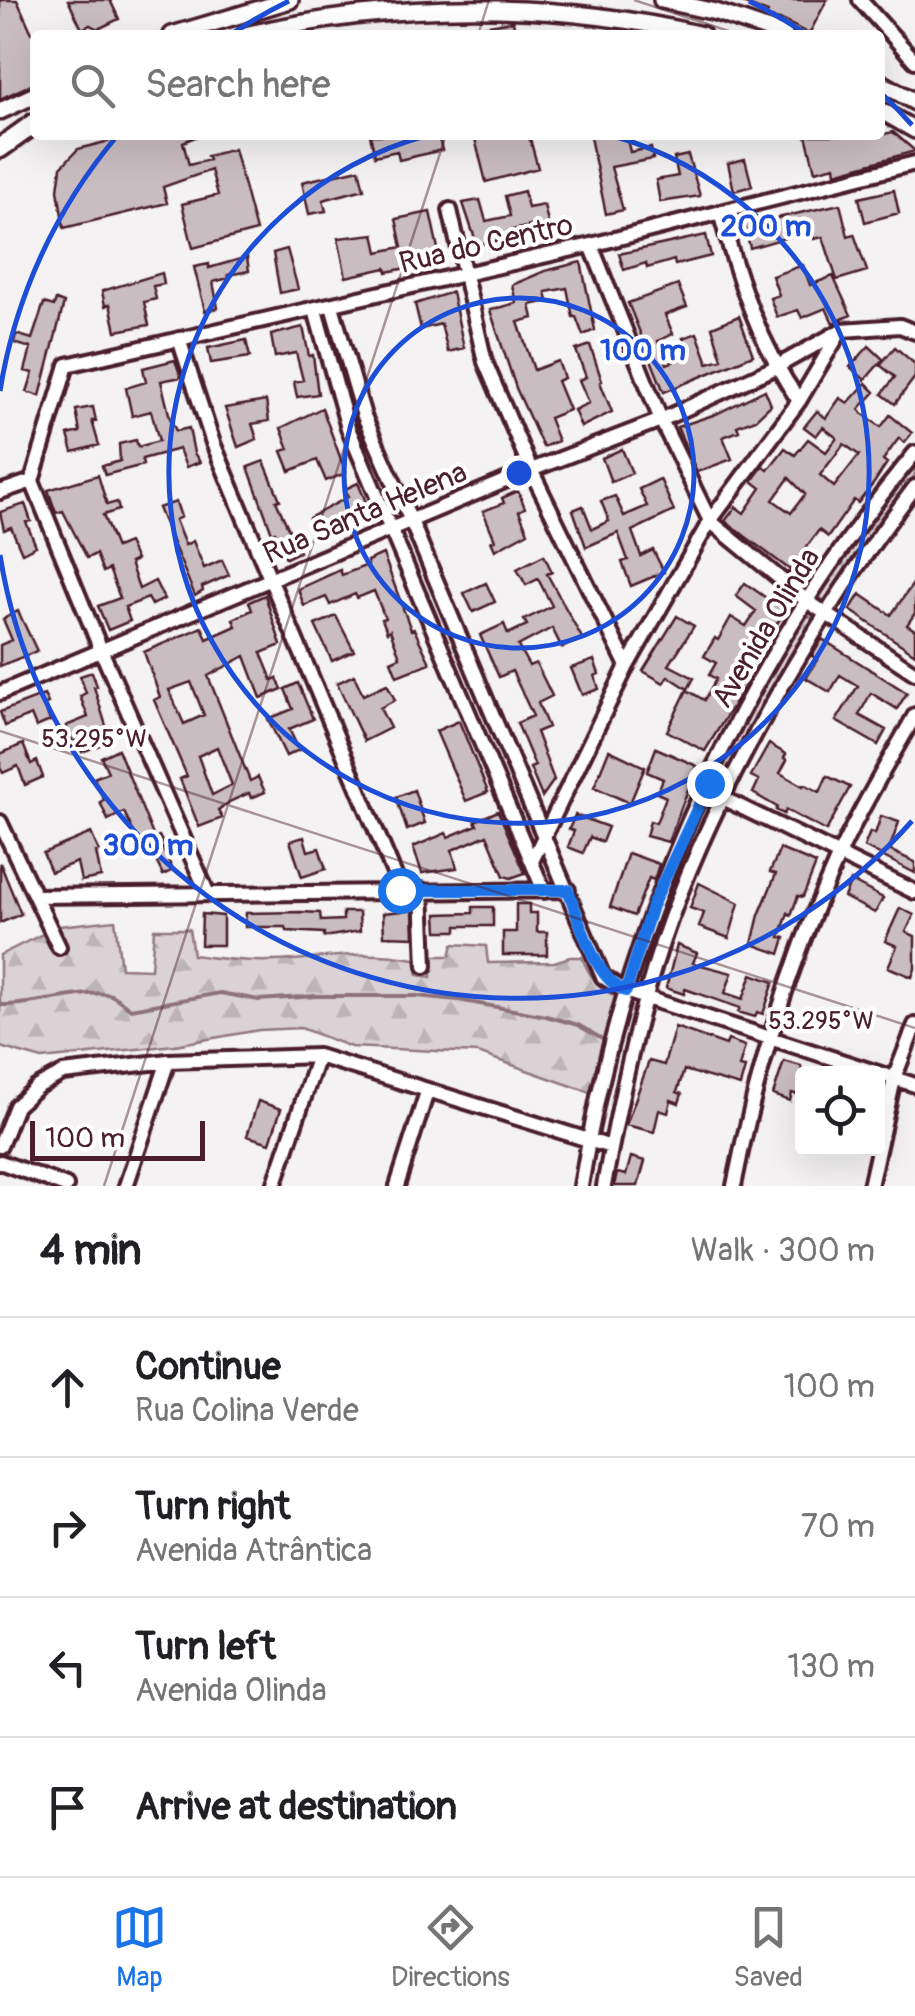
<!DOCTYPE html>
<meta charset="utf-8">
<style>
:root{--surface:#fff;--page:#f6f6f6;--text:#202124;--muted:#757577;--line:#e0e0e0;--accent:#1a73e8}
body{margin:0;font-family:Pangolin,sans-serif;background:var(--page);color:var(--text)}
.controls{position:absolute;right:30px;bottom:30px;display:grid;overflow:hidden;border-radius:10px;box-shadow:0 10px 40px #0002}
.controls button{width:90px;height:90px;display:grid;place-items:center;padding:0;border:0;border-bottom:2px solid var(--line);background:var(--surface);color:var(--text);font:50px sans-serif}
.scale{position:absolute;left:30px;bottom:25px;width:175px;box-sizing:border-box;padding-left:10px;border:5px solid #4a1f2b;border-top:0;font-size:28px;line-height:35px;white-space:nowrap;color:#4a1f2b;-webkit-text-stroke:8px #fff;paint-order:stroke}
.stop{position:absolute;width:30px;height:30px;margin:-22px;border:8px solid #1a73e8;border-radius:50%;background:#fff}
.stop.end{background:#1a73e8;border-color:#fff;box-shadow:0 2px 10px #0008}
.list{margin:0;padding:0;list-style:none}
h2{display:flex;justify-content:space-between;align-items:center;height:130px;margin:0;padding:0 40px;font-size:42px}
h2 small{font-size:32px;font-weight:400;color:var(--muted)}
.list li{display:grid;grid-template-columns:65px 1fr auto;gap:30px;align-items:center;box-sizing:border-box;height:140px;padding:0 40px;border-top:2px solid var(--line)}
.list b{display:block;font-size:38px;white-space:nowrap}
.list p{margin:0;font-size:32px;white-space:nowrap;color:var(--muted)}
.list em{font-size:32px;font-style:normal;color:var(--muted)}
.icon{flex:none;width:55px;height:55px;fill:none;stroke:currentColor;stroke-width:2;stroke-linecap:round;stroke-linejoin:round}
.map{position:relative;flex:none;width:915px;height:1186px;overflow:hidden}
.search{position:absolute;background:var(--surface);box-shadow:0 10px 40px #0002;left:30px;right:30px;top:30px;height:110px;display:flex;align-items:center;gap:25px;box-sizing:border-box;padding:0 35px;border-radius:10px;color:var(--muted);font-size:38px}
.sheet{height:690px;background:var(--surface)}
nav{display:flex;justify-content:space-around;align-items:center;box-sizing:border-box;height:140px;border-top:2px solid var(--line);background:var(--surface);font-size:28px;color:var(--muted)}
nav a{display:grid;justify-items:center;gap:5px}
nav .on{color:var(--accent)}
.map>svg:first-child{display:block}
.grass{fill:url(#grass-dots);stroke:#927880;stroke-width:2.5}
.forest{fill:url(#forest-firs);stroke:#927880;stroke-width:2.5}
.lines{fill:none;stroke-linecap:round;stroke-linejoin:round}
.stream{stroke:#8d727a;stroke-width:4}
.building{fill:#cabdc1;stroke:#4a1f2b;stroke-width:2.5;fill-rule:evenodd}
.minor-casing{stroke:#4a1f2b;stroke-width:20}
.major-casing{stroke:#4a1f2b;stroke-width:22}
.highway-casing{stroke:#4a1f2b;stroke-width:25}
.minor{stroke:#fff;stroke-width:12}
.major{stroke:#fff;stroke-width:15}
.highway{stroke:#fff;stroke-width:18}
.route{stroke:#1a73e8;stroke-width:12}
.ticks{fill:none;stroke:#4a1f2b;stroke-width:2.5;stroke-opacity:0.45}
.ring{fill:none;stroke:#1d4ed8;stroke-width:5}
.labels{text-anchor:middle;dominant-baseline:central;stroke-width:8;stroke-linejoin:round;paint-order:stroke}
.street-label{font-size:30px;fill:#4a1f2b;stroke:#fff}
.ticks-label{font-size:25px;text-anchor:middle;fill:#4a1f2b;stroke:#fff;stroke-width:8;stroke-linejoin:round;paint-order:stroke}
.centre{fill:#1d4ed8;stroke:#fff;stroke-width:5}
.ring-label{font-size:30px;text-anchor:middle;font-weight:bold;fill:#1d4ed8;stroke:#fff;stroke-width:8;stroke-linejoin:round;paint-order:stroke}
</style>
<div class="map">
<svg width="915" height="1186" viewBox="0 0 915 1186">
<defs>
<pattern id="grass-dots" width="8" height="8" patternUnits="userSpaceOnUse" patternTransform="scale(2.5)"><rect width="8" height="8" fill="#dbd2d5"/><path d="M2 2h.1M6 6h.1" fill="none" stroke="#bdb4b7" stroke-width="1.8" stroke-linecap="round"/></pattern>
<pattern id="forest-firs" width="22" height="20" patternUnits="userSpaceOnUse" patternTransform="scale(2.5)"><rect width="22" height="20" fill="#dbd2d5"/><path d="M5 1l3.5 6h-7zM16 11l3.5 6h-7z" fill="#bdb4b7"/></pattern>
</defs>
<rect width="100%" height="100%" fill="#f4f2f2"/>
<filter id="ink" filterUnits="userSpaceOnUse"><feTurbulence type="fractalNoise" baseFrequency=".01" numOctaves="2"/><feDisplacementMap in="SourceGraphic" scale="20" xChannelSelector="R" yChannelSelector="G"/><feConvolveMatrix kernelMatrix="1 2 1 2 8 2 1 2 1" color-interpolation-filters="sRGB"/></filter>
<g filter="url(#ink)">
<path class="grass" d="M915 462V475L880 518 825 601 817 596 874 513Z
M806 615 814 619 743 742 721 790 713 787 736 737Z
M704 804 712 807 674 893 642 981 634 978 649 934Z"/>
<path class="forest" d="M115 920 121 968 151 969 154 929H189L193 955C220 959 246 962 273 961 327 959 359 949 415 959L418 975 431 977 432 956H450L453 944 486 946 488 963 554 962 570 957H582C589 976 599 989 617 997L592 1093 478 1053 351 1047 301 1028 259 1030 175 1045 42 1059 0 1047V955L59 926Z"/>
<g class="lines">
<path class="stream" d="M0 1005C30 1007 88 988 111 995 117 998 125 1005 131 1009L220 993 259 1000 316 996H417L458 1000 546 1016 578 1025 602 1039"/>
</g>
<path class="building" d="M0 0H17L35 40V83L0 99Z
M68 0H110L119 19 98 29 90 25 82 29Z
M735 0H827L809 34 784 21 766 17 768 13Z
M513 21 516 35H460L459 30Z
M893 132 915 151 836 173 835 166 815 171 806 135H880Z
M108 135H200L183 142 189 165 209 160 207 156 234 149 256 231 193 248 182 204 218 195 211 170 163 187 167 203 64 228 58 190 61 167 78 149 109 141Z
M370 135H438L442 150 399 160 397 151 375 156Z
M474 135H529L538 168 486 182Z
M599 135H626L630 152 651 148 653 159 611 167 623 210 606 214 590 137Z
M688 155 700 196 660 202 656 180 678 176 674 158Z
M745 159 752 186 734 191 728 163Z
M359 169 364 189 323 200 326 211 309 214 302 182Z
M894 190 899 213 865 222 859 198Z
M524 191 528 208 544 205 550 232 537 235 535 225 508 231 509 238 477 245 463 203 480 200 486 221 510 216 505 196Z
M840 204 848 236 854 234 867 271 837 280 823 237 814 239 812 230 750 248 744 222 772 215 773 219Z
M430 212 440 258 426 260V264L387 272 386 268 346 277 338 238 374 234 378 252 402 247 396 219Z
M706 235 711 256 675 265 674 260 647 268 646 263 624 270 619 254Z
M287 249 298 289 280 293 273 253Z
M247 257 249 271 228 275 229 278 213 282 218 308 205 311 194 267 209 264V268Z
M581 262 595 330 583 335 576 317H573L567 288 546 292 548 301 530 305 533 318 518 322 534 370 558 361 564 378 557 381 569 410 549 418 558 441 543 447 516 388 490 310 516 303 512 285 545 271Z
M803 265 810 285 833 276 851 315 833 323 826 308 802 318 798 310 777 317 770 298 779 295 772 276Z
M162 273 164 284 153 286 156 299 144 302 149 325 116 331 110 304 105 306 102 291Z
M678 285 687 307 665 315 673 334 658 341 667 364 689 356 683 338 697 333 708 363 722 359 712 327 739 316 753 355 664 392 628 303Z
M452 292 464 348 448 352 441 324 421 329 415 304Z
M56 300 64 303 40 396 27 392 33 373 25 371 31 348 14 343 16 334 32 339 44 303 54 306Z
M303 327 309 356 313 355 318 394 297 397 294 382 303 380 296 353 275 357 271 335Z
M246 340 250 357 211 363 208 348Z
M590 345 602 381 600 382 612 412 581 427 574 410 589 403 579 380 586 377 576 350Z
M869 346 883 359 865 380 850 367Z
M895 347 915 364V377L895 404 882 394 895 377 880 365Z
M175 360 181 377 161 381 170 418 176 431 189 428 194 453 200 462 186 467 179 449 142 459 143 465 105 475 102 466 120 461 119 444 136 440 138 447 159 441 151 411 132 416 126 388 146 382 143 368Z
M866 383 875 392 859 409 862 413 881 427 890 415 912 433 904 443 899 438 883 460 887 463 874 483 858 503 854 500 828 537 819 530 802 553 817 565 802 584 788 572 790 570 725 521 736 507 744 513 761 488 752 481 763 466 768 470 785 448 795 455 808 439 826 452 837 438 823 427 816 436 804 427 817 411 826 418 840 398 848 403ZM844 444 859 455 834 487 820 475ZM789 478 805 494 791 513 773 500Z
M765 390 771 405 756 419 737 426 739 431 723 437 732 459 697 472 677 427 716 414Z
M266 401 269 421 252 424 257 439 238 447 225 408Z
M93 407 96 421H92L99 445 73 452 68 435 80 432 76 410Z
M322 408 346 473 326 481 317 460 290 471 282 451 289 449 281 428Z
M622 449 632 473 611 482 602 458Z
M264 461 280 500 276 501 299 552 286 558 275 532 272 533 248 467Z
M98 475 107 505 117 502 119 510 103 515 116 548 128 543 136 560 130 563 139 589 155 581 164 599 152 605 148 598 125 607 130 621 108 630 98 606 120 598 109 569 103 572 96 554 87 558 63 511 56 513 48 490Z
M660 479 674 511 632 531 641 556 653 550 664 572 631 586 622 562 628 560 618 533 586 547 573 510 583 506 592 529 609 521 601 501 615 496 624 516 647 506 639 489Z
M358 483 372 516 316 533 309 518 348 497 345 489Z
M518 491 525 508 519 511 528 532 495 550 491 541 495 540 483 511 504 503 502 498Z
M176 502 181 517 175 520 185 545 193 541 204 568 222 560 229 575 202 587 203 591 195 596 158 508Z
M25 504 31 521 26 522 36 546 22 553 11 527 4 530 0 512Z
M383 554 411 630 414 629 430 663 397 676 391 661 400 657 390 630 387 632 382 619 385 618 374 591 357 598 355 594 330 605 326 597 304 606 298 589 340 570 342 575 368 565 367 561Z
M544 555 552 572 547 574 582 638 562 648 552 628 518 646 529 666 536 663 552 696 538 703 548 727 536 732 554 780 542 797 530 768 535 766 517 723 533 716 512 671 499 677 480 635 504 624 508 634 527 625 524 620 552 606 538 579 526 585 517 569Z
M915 581V613L907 625 915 630V654L850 610 860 594 891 615Z
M486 583 495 602 473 612 464 593Z
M745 583 785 611 744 676 749 679 705 751 667 731 687 690 704 700 716 679 709 675 716 663 704 656 715 638 718 640 731 617 746 626 756 611 736 596Z
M265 595 281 645 261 653 272 680 277 678 282 689 261 698 245 656 208 676 250 781 258 777 265 792 251 798 249 793 231 801 218 810 222 818 199 827 180 779 187 776 154 700 160 697 144 652 202 627 207 639 236 626 233 619 252 610 249 602ZM191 682 204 715 184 724 169 690ZM217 747 232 785 212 795 198 756Z
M18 611 37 651 0 666V645L12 640 3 619Z
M336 616 354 651 332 661 315 625Z
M677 616 694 626 669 665 694 678 688 689 668 676 664 683 643 671Z
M822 639 907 693 897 709 871 693 859 715 886 730 878 745 836 721 858 686 840 675 830 692 806 678 818 660 812 656Z
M594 660 599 674 595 676 599 689 582 695 571 668Z
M92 672 97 686 94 687 107 729 97 733 102 744 82 752 78 740 73 742 66 726 88 717 80 696 86 693 80 676Z
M354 675 363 695 387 684 395 700 380 708 390 728 364 741 337 683Z
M298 683 313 719 289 729 299 750 286 756 268 719 293 709 285 689Z
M44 695 48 703 44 705 50 721 36 727 31 715 5 726 0 712Z
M459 721 488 792 466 801 436 731Z
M23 744 31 764 37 761 43 777 25 785 18 766 3 773 0 768V754Z
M769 744 786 754 784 758 787 760 780 773 803 786 804 784 820 792 827 776 850 787 826 831 786 810 784 814 776 810 777 807 753 793 759 780 751 776Z
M656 748 697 766 668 842 646 836 650 821 656 823 666 797 657 793 663 779 647 772Z
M118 749 154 838 159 836 165 847 162 848 173 870 163 875 152 853 145 857 124 812 108 820 100 802 104 800 94 778 108 772 101 757Z
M609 750 645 767 630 803 594 787Z
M414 790 425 823 407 830 396 797Z
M498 811 525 873 511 878 504 876 487 835 452 850 457 868 422 873 413 847 446 833 448 837 477 825 475 821Z
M575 815 608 827 602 842 590 837 583 853 568 847 574 831 569 829Z
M881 816 899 822 889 850 915 862V873L864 847 870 832 875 834Z
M91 833 99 851 96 852 101 877 81 881 77 862 51 872 43 853Z
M304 837 308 851 319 848 326 869 302 877 290 841Z
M780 849 816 864 803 897 798 896 791 915 788 913 780 937 785 938 780 954 752 944 759 915 776 874 770 872Z
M628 853 659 864 654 880 649 878 634 916 610 907Z
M0 863 21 914 0 923Z
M851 881 883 898 875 913 844 897Z
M699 883 739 903 729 938 699 927 704 913 690 908Z
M516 904H529V913H537V932H547V955H503V932H516Z
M473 907H493V926H457V931H438L437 914 473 913Z
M900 908 914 915 906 932 915 936V969L912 977 888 967 897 946 885 941Z
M413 910 414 937 384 936 383 913Z
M301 912 320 913 321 921 343 920V912H359L360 931 324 937V933L287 931 286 927H245L246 913Z
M202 914 223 916V945H201Z
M677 945 697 953 693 963 732 973 725 993 743 999 752 974 774 982 763 1014 757 1012 755 1017 738 1012 740 1008 685 989 684 994 666 988Z
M675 1027 726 1045 728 1040 745 1046 739 1067 745 1068 740 1086 684 1070 677 1092 682 1094 679 1103 671 1100 668 1113 659 1110 654 1132 626 1125 649 1061 664 1065Z
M784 1061 801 1066 802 1071V1096L792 1093 790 1101 773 1095Z
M258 1101 281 1109 270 1143 247 1136Z
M631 1157 645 1161 638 1186H614L617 1173 626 1175Z"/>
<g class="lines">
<defs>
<path id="minor" d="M860 0 915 61
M450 210 485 362 531 470 627 666
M720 212C738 279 759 343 799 401
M591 245 661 420 710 521 807 601 915 673
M332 306 364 416 411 521 603 977 625 991 915 1085
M315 310 348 428 544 891
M179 339 213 443 401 890
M0 492 32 481
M0 693 531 470 661 420 776 367 842 330 900 326 915 332
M706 790 915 892
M0 822 59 947
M533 859 627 666 710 521 799 401 840 332
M422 890 425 966
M207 892 101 650 32 481 67 365 591 245 915 163
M35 896 568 890
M0 1146 16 1106 37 1087 63 1073 168 1061 318 1056 611 1147
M0 1162 66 1186
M126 1186 168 1061
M274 1186 318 1056
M397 1186 427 1092
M581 1186C623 920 743 660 915 453
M604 1186C619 1105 636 1021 662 943 715 787 815 618 915 487
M734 1186C756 1073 790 962 838 857 860 808 889 762 915 715
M870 1186 894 1079 915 1025"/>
<path id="major" d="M662 0 716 12 784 35
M172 35 290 0
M245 35C395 0 552 0 702 35
M880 82 915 102
M880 110 915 130
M0 111 35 95"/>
<path id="highway" d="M0 148 35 123"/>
</defs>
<use href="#minor" class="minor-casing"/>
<use href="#major" class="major-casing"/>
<use href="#highway" class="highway-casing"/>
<use href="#minor" class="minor"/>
<use href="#major" class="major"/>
<use href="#highway" class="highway"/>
</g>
</g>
<g class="lines" filter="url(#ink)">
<path class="route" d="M400 890H568C580 920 594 980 626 991L652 906 709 783"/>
</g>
<path class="ticks" d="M634 0 741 35M478 35 489 0M880 80 915 91M0 731 915 1028M104 1186 446 135"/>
<g class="ring">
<circle cx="519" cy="473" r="175"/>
<path d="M613 136A350 350 0 1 1 425 136"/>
<path d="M912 821A525 525 0 0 1 0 555M0 391A525 525 0 0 1 117 136M233 33A525 525 0 0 1 289 1M749 1A525 525 0 0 1 805 33M880 92A525 525 0 0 1 912 125"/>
</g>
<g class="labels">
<g class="street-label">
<text transform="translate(486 244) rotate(-13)">Rua do Centro</text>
<text transform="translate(365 513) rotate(-23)">Rua Santa Helena</text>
<text transform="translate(766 628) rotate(-59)">Avenida Olinda</text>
</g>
</g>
<g class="ticks-label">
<text x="94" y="747">53.295°W</text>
<text x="821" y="1029">53.295°W</text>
</g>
<circle cx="519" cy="473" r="15" class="centre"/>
<g class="ring-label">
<text x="766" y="236">200 m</text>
<text x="643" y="360">100 m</text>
<text x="148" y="855">300 m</text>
</g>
</svg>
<div class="controls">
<button><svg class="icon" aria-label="locate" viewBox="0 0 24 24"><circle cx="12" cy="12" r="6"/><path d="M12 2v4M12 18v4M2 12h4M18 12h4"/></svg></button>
</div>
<div class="scale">100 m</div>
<div class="stop" style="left:400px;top:890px"></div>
<div class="stop end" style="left:709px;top:783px"></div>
<div class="search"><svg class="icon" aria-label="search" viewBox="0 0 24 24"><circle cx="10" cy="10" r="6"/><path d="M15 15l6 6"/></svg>Search here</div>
</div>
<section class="sheet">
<h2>4 min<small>Walk · 300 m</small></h2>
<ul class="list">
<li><svg class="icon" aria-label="ahead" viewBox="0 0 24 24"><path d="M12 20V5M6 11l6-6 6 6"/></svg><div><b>Continue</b><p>Rua Colina Verde</p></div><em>100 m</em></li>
<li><svg class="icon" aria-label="right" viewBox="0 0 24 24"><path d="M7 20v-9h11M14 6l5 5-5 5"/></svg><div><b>Turn right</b><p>Avenida Atrântica</p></div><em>70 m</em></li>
<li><svg class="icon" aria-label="left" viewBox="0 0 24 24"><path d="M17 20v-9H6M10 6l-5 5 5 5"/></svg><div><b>Turn left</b><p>Avenida Olinda</p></div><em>130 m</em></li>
<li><svg class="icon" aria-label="arrive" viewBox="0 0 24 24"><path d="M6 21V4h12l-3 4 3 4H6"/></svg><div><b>Arrive at destination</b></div></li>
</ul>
</section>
<nav>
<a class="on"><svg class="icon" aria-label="map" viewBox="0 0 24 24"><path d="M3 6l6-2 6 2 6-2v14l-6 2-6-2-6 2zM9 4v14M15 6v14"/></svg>Map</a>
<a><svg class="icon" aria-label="directions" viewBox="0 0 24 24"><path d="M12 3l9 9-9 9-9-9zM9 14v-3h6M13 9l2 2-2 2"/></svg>Directions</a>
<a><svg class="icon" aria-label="saved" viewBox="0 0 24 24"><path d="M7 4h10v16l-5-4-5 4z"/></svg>Saved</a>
</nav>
